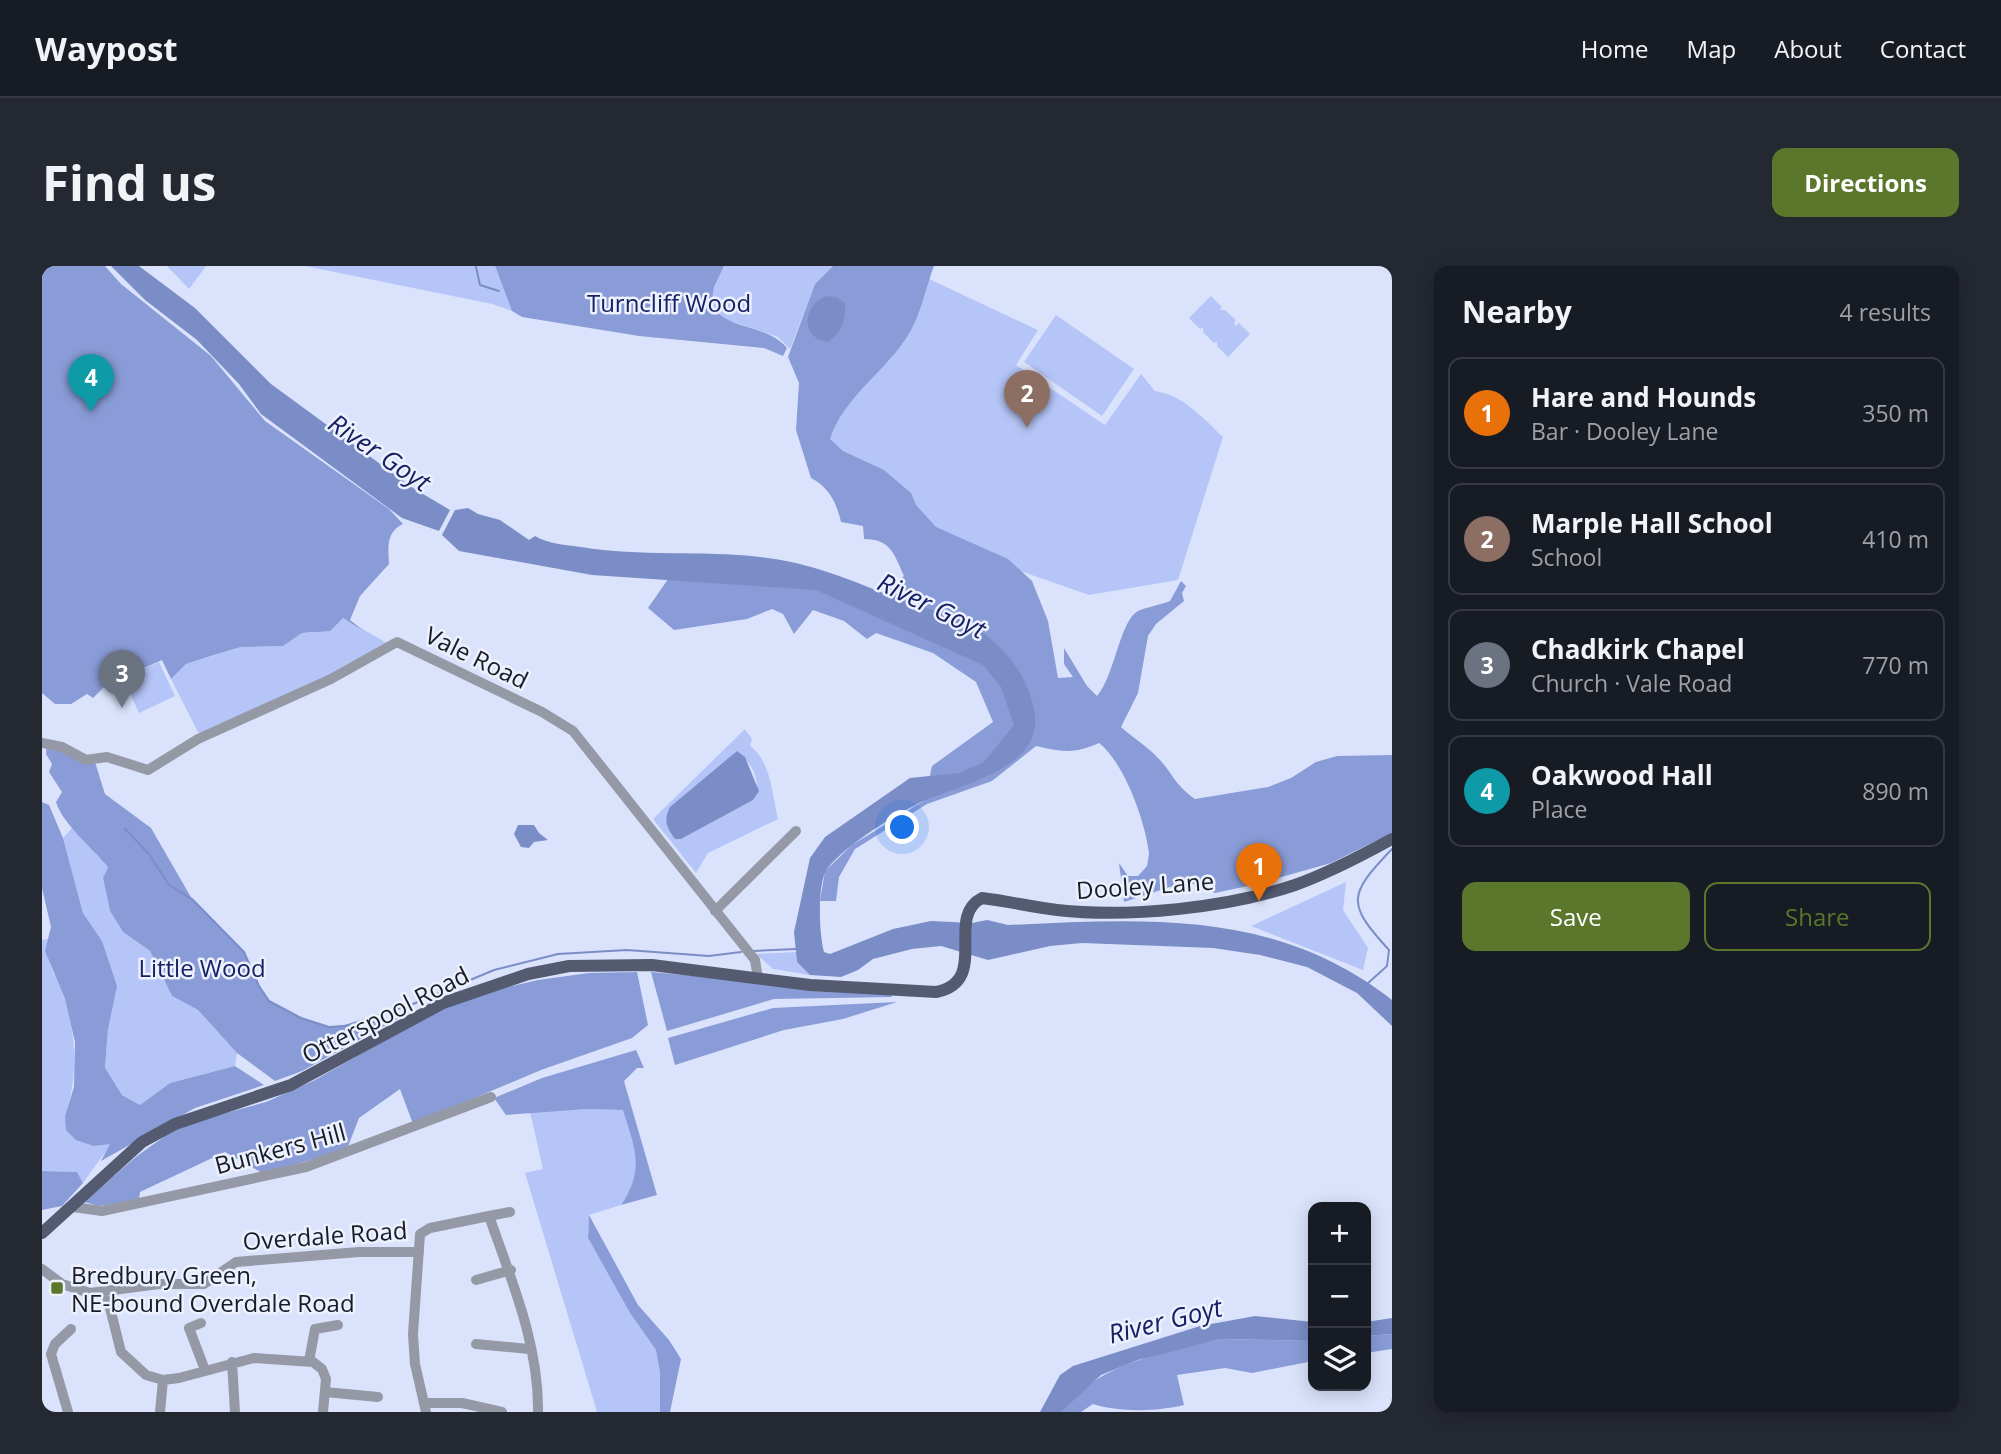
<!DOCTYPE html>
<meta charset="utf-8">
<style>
:root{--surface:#171b24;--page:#242831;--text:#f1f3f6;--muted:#9ea1a6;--line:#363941;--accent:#5a772c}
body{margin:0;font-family:"Open Sans",sans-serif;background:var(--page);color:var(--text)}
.controls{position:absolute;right:21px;bottom:21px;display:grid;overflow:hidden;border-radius:14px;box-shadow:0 4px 18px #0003}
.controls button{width:63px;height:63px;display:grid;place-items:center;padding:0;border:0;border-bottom:2px solid var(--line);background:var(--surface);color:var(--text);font:35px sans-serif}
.you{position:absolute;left:861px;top:562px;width:24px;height:24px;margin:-18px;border:5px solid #fff;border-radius:50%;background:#1a73e8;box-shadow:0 0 0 10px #1a73e833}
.badge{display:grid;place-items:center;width:46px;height:46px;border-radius:50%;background:var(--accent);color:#fff;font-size:23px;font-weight:700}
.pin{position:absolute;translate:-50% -58px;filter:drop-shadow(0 2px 4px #0008)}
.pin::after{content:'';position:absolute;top:37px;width:24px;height:21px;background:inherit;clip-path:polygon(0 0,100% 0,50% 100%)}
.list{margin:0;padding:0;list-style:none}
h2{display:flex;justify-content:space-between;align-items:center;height:91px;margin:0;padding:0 28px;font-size:30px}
h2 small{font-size:23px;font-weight:400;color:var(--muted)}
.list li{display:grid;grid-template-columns:46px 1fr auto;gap:21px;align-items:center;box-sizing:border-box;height:112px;margin:0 14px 14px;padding:0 14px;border:2px solid var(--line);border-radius:14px}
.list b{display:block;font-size:26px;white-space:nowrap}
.list p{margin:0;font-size:23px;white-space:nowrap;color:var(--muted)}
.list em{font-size:23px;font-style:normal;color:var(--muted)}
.actions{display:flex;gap:14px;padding:21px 28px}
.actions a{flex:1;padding:16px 0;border:2px solid var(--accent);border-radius:14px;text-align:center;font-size:24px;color:var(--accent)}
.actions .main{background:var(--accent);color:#fff}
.icon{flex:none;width:38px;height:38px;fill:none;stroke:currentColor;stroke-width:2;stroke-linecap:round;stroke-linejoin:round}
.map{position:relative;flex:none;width:1350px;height:1146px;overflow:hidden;border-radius:14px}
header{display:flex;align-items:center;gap:42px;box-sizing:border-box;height:98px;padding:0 35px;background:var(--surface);border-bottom:2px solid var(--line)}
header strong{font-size:33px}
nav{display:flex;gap:38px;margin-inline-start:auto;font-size:24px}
.intro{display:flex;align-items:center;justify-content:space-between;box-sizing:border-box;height:168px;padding:0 42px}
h1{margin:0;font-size:49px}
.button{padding:18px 32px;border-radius:14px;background:var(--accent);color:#fff;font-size:24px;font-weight:700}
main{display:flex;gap:42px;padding:0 42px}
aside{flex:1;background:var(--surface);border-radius:14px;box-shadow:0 4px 18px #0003}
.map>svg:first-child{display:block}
.green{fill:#b5c5f7;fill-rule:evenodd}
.forest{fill:#899cd7}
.water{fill:#7b8dc7}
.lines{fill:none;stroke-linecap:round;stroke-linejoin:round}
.stream{stroke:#7b8dc7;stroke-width:2}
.minor{stroke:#9599a6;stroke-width:10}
.major{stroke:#545b71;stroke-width:12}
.poi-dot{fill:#5a772c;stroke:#ecf1fd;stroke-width:2.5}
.labels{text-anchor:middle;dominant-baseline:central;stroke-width:5;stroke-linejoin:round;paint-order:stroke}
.park-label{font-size:24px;fill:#172166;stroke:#ecf1fd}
.street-label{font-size:24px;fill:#181c27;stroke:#ecf1fd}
.poi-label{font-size:24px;fill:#181c27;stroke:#ecf1fd;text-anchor:start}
.water-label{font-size:26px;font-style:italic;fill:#172065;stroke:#ecf1fd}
</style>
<header>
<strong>Waypost</strong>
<nav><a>Home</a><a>Map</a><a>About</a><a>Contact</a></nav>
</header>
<div class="intro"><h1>Find us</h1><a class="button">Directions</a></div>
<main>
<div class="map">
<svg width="1350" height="1146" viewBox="0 0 1350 1146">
<rect width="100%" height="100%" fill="#dbe3fc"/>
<path class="green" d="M125 0H164L147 23Z
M263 0H453L470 45 450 38Z
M682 0H791L773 18 748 83 736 71 677 51 669 40 672 21Z
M885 12 996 64 974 99 1063 159 1099 108 1113 125C1141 129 1161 152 1181 171L1136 314 1047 329 909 281 791 178 786 169 795 150Z
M1169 30 1180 41 1178 44H1183L1194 54 1192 57 1194 60 1197 57 1208 68 1186 91 1175 80V75L1172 77 1161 66V61L1158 63 1147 52Z
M1014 49 1092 103 1060 150 982 96Z
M301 352 345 377 272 417 157 468 129 413 144 398 199 381 241 380 260 367H271Z
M117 396 133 430 97 447 81 412Z
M703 463 710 473 708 480C729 495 730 528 736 553L666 587 654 607 611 553ZM694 485C710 496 722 518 710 534L639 573H633Z
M30 562 66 601 61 612 68 645 81 666 108 685 130 730 156 744 195 787 193 800 128 817 98 839 80 829 63 803 66 763 60 675 41 647 21 572Z
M1304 616 1301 644 1326 682 1321 704 1209 660Z
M6 673C1 695 17 714 23 734 35 774 36 811 23 850L69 878 41 917 35 906 0 905V674Z
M754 686 755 696 768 709 731 703 714 688Z
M545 843 582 844C593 882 603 904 579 939L547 949 546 972 588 1047 614 1084 618 1107V1146H555L483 907 501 903 488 846Z"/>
<path class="forest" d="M0 0H63L79 18 169 90 223 155 347 243 361 258C344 266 346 281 347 298L318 330 308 354 322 365 301 352 288 365 260 367 241 380 199 381 172 389 144 398 129 413 120 394 77 413 66 425 63 420 51 432 45 428 29 438H13L0 427Z
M453 0H682L672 21 669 40C688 65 725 58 745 82L741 90 722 82 597 70 480 51 470 45Z
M791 0H892C884 21 879 47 868 66 846 104 801 131 788 173L801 185 842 204 869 227 874 239 894 261 966 293 990 315 1006 355 1016 412 1031 411 1022 398V382L1045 420 1055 430C1073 409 1078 354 1096 345 1105 341 1118 339 1128 335L1139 315 1144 320 1140 327 1142 335 1114 358 1106 370 1096 427 1079 461C1091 472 1105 480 1117 493 1132 509 1132 518 1153 533L1226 521 1249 512 1274 496 1295 490 1350 489V567L1289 597 1215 618 1173 627 1153 618 1134 619 1082 636 1077 597 1086 610H1096L1105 600 1107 588C1104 557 1082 496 1057 477 1033 488 1019 486 994 480L950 515 885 538 813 583 797 611 794 635H778L783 605 810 579 883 534 890 500 951 456 934 416 891 387 834 367 825 373 802 355 771 344 752 368 741 348 730 343 705 353 632 364 606 342 633 303 678 302 834 335 862 310C852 288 849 273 822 273L821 260 799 256C795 238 787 221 769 212L754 164 757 117 746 91 773 18Z
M5 477 52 493 63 528 109 562 150 633 202 686 217 720 227 735 259 752 287 761 359 751 260 805 233 815 195 787 156 744 130 730 108 685 81 666 68 645 61 612 66 601C51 583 20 557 14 536L20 526 7 506 10 498 4 488Z
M0 536 7 539 21 572 41 647 60 675 75 720 66 763 63 802 80 829 98 839 128 817 193 800 222 819 153 842 59 895 68 878 52 880 34 874 24 864 23 850 32 821 33 776 23 733 3 685 9 661 0 622Z
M595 706 606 759 590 772 499 804 371 858 358 823 317 852 305 883 222 908 183 886 98 926 97 934 57 940 42 936 95 890 137 860 224 836 271 815 395 745 435 728 496 714 547 707Z
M609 706 849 728 850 731 732 733 625 765Z
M855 736 801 753 742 764 633 799 626 772 731 742Z
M594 784 602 802H595L582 815 615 929 579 939C603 903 593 883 581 844L545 843 464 849 452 832 500 812Z
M0 905 35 906 41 917 20 940 0 944Z
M547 949 596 1039 627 1074 639 1093 628 1146H618V1107L614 1084 588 1047 546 972Z
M1350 1068V1083L1324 1087V1070Z
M1179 1073 1271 1075V1095L1210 1107 1183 1102 1135 1109 1142 1139C1114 1146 1075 1146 1051 1138L1039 1146H1019C1058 1095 1120 1088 1179 1073Z"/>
<path class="water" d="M69 0H97L153 42 229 118 371 222 408 244 397 265 360 252 219 148 197 118 155 74 103 34Z
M785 30 794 31 803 37C804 54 800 66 786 76 757 73 761 37 785 30Z
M426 242 436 248 458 254 487 274 493 270C507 278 523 279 539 281 599 291 659 284 718 291 767 296 809 314 854 332 874 341 906 346 924 356 959 375 988 409 993 450 999 502 919 519 884 534 858 545 802 580 785 603 775 617 777 669 782 686L788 688 851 663 889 655 930 657 945 654 966 659C1105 653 1234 643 1350 734V760L1315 727 1265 701 1218 689 1171 682 1040 677 1008 680 946 694 899 680 870 683 831 693 816 704 799 711 768 709 755 696 752 666 768 592 783 571 868 512 917 507 942 496 972 459 959 421 941 399 774 324 550 309 417 285 400 269 413 244Z
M695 485 703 491 717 525 711 534 639 573H633C625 562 621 554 628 541Z
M476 559H492L497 567 506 574 492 576 487 582 479 581 472 568Z
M1213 1050 1271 1056V1075L1179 1073 1096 1094 1059 1109 1019 1146H998L1018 1109 1031 1100 1158 1060Z
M1350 1052V1068L1324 1070V1056Z"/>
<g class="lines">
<path class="stream" d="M434 1 438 19 457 25
M83 563 107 588 127 619 150 633 202 686 217 720 227 735 259 752 287 761 303 760 371 738 452 704 516 688 585 684 667 690 699 686
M712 685 754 683
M1325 718 1345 700 1347 684C1304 637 1306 629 1350 583"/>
<path class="minor" d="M0 477 20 481 44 494 65 491 106 504 156 473 289 413 355 376 500 446 531 465 713 694 716 712
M673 645 754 565
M31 941 60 945 264 901 449 831
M447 950 468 946
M0 1003 20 1018 48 1027 117 1018H162L194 996 317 986H377
M434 1014 469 1004
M64 1026 79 1086 104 1109 121 1114 137 1112 212 1092 271 1096 280 1103 284 1113 281 1146
M159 1057 147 1062 163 1104
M434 1078 487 1083
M267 1095 273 1063 296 1059
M190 1096 193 1146
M283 1126 336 1131
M383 1137H420L460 1146
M26 1146 9 1088 13 1078 29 1063
M118 1146 121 1114
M384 1146 373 1098 371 1068 378 968 388 962 447 950C469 1013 497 1078 496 1146"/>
<path class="major" d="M0 967 100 876 133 858 249 819 401 737 486 708 527 700 610 699 768 719 894 726C949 715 902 651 940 632 965 635 990 641 1015 644 1087 652 1185 642 1253 619 1287 607 1319 590 1350 573"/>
</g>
<rect class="poi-dot" x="8" y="1015" width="14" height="14" rx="3.5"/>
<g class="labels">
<g class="park-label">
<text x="627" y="36">Turncliff Wood</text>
<text x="160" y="701">Little Wood</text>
</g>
<g class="street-label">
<text transform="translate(435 391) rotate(26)">Vale Road</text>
<text transform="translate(1103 619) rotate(-4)">Dooley Lane</text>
<text transform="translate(343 748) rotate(-27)">Otterspool Road</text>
<text transform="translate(238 882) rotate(-15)">Bunkers Hill</text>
<text transform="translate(283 969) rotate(-4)">Overdale Road</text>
</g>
<g class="poi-label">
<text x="29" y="1008">Bredbury Green,<tspan x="29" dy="28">NE-bound Overdale Road</tspan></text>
</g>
<g class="water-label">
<text transform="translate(338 186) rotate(34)">River Goyt</text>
<text transform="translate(890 339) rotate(26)">River Goyt</text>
<text transform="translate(1123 1054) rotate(-14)">River Goyt</text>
</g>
</g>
</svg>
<div class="controls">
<button>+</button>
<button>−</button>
<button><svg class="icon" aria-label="layers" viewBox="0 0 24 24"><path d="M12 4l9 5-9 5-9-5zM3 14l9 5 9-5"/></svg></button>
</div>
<div class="you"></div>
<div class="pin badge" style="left:1217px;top:635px;background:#e8710a">1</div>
<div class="pin badge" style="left:985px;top:162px;background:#8d6e63">2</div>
<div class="pin badge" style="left:80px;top:442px;background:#6b7280">3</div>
<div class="pin badge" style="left:49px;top:146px;background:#0f9aa8">4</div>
</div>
<aside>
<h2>Nearby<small>4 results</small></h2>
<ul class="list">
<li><span class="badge" style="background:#e8710a">1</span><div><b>Hare and Hounds</b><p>Bar · Dooley Lane</p></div><em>350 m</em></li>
<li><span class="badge" style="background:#8d6e63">2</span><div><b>Marple Hall School</b><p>School</p></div><em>410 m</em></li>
<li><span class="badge" style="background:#6b7280">3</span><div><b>Chadkirk Chapel</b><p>Church · Vale Road</p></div><em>770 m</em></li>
<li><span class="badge" style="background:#0f9aa8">4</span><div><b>Oakwood Hall</b><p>Place</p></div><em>890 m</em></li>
</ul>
<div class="actions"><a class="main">Save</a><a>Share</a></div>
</aside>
</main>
